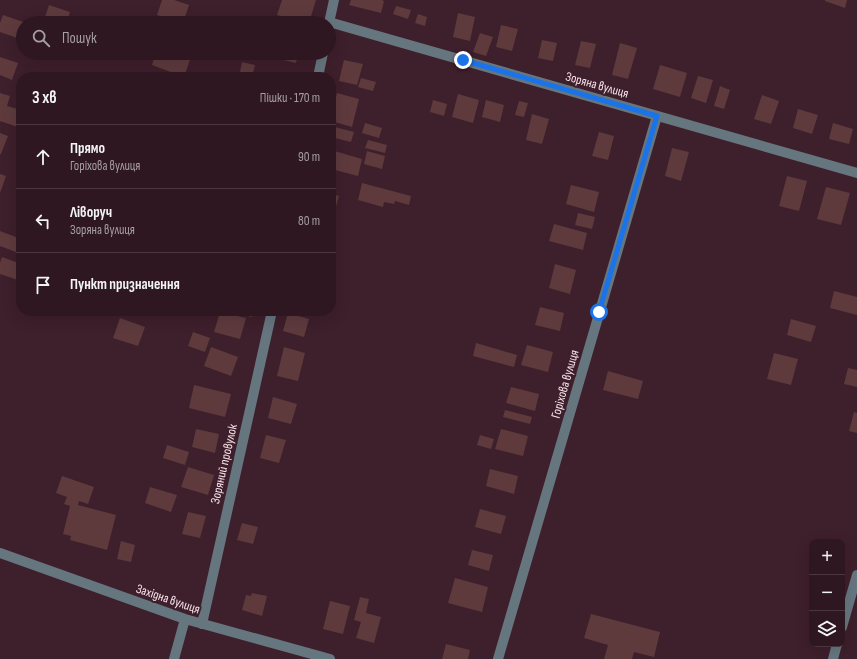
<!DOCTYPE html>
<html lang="uk">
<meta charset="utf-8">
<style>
:root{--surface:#2e1721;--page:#3a242e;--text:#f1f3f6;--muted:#a79fa5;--line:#49363f}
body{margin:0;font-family:"Sofia Sans Condensed",sans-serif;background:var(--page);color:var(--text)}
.controls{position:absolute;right:12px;bottom:12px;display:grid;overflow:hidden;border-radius:8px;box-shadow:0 4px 16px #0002}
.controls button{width:36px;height:36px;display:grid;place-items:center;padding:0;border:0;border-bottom:1px solid var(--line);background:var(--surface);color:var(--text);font:20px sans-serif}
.stop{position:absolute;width:12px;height:12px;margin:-9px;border:3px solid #1a73e8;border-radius:50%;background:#fff}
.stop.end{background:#1a73e8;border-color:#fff;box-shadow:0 1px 4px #0008}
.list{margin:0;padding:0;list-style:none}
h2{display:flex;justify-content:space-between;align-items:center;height:52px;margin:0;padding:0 16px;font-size:17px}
h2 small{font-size:13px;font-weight:400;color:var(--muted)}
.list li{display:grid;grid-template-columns:26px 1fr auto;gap:12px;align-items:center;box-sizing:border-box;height:64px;padding:0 16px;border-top:1px solid var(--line)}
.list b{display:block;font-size:15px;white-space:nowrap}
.list p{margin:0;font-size:13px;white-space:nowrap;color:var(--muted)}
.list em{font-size:13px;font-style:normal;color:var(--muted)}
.icon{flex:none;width:22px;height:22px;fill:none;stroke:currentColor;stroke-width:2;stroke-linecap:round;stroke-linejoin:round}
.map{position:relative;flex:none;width:857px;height:659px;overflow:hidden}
.search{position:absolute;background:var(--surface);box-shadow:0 4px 16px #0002;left:16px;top:16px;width:320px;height:44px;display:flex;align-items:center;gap:10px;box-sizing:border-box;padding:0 14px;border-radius:22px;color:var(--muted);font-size:15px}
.panel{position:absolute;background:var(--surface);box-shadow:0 4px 16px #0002;left:16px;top:72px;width:320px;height:244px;border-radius:16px}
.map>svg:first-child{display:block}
.building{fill:#5e3a3d}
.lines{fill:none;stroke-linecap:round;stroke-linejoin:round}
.minor{stroke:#66767f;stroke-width:10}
.route{stroke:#1a73e8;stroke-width:5}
.labels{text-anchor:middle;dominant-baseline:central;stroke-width:4;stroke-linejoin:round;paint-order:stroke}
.street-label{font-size:13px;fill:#f8e3ea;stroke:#3e1f2c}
</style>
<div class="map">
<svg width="857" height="659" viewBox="0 0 857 659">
<rect width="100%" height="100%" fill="#3e1f2c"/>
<path class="building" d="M162 0H174L189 5 183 23H179L157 15Z
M282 0H316L309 23 277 15Z
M351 0H382L384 1 381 13 349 5Z
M825 0H847L845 8 825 1Z
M49 5 70 12 67 23H43Z
M396 6 411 10 408 19 393 14Z
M458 13 475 17 470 41 453 37Z
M418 14 427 17 425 26 415 23Z
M3 15 23 22V40L0 32V23Z
M501 25 518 29 512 51 496 47Z
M480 33 493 37 486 56 473 52Z
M542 40 557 43 553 61 538 58Z
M581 41 596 44 590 68 575 65Z
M620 43 637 48 628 79 612 75Z
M156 53H188L192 54 184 77 152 65Z
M278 53H298L296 63 276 58Z
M0 57 18 63 12 80 0 75Z
M344 60 363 64 357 85 339 81Z
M242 62 255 65 252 77H239Z
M660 65 687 73 680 97 653 89Z
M698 76 713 80 706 103 691 98Z
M361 78 376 82 373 91 358 87Z
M720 86 730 90 724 109 714 106Z
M0 93 10 96 7 106 21 110V128L0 121Z
M337 93 359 99 352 127 331 121V116Z
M458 94 479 100 473 123 452 117Z
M762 95 779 101 771 124 754 119Z
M433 100 447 104 444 116 430 112Z
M486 100 504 105 500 122 482 117Z
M519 101 528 103 524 117 515 115Z
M798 109 818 115 812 134 793 128Z
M532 114 549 119 542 144 526 140Z
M365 123 382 128 379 138 362 133Z
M833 123 853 129 849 144 829 139Z
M331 126 354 132 351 142 331 137Z
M599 132 614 136 608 160 592 156Z
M0 133 8 136 1 154H0Z
M368 140 387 145 385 153 365 148Z
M672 148 689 152 681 181 665 176Z
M331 150 362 159 358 176 331 169Z
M367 151 385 156 382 169 364 164Z
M0 174 6 176 0 193Z
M787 176 807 181 799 211 779 206Z
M362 183 411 196 409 205 395 201 394 204 384 202 383 207 358 200Z
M571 185 599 192 594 212 566 204Z
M826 187 850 193 841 225 817 219Z
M331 194 339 196 333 217 331 216Z
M578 213 595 217 592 229 575 225Z
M554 224 587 233 583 250 549 241Z
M0 231 21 239V254L0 246Z
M2 257 21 264V281L0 274V263Z
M555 264 576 270 570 294 549 288Z
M834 291 857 297V315L830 308Z
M540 307 564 313 560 331 535 325Z
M230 311H254L252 317Z
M220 312 246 318 240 339 214 332Z
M288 313 309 319 304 337 283 331Z
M120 318 145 327 138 346 113 338Z
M791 319 816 326 811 342 787 335Z
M193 332 210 338 205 352 188 346Z
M476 343 517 355 514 367 473 356Z
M527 345 553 352 548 372 521 365Z
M211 347 238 357 231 376 204 366Z
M284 347 305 353 298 381 277 376Z
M774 353 798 359 791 385 767 379Z
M848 368 857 370V387L844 384Z
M608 371 643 381 638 399 603 390Z
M194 385 231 394 225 417 189 408Z
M511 387 539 394 535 411 506 403Z
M273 397 297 404 291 424 268 418Z
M505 410 532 417 530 424 503 417Z
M854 412 857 413V433L849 431Z
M196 429 219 434 215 453 192 447Z
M501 429 528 436 523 456 495 449Z
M266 435 286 440 279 463 260 458Z
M480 435 494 439 491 449 477 445Z
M167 445 189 452 185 465 163 458Z
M188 467 214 475 208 495 181 487Z
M490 469 518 476 514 494 486 486Z
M62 476 94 487 88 504 79 501 78 505 116 515 107 550 70 540 71 536 63 534 70 506 64 504 67 497 56 493Z
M150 487 177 495 171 512 145 503Z
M480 509 506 516 501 534 475 527Z
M188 512 206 516 200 538 182 534Z
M242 523 258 527 253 544 237 540Z
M121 541 135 545 131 562 117 559Z
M472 550 493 555 489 571 468 565Z
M455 578 488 587 482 612 448 603Z
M252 593 267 596 262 616 242 610 246 595 251 596Z
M360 597 369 599 366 613 381 617 374 643 356 638 361 622 354 620Z
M330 601 350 606 343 634 323 629Z
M591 614 660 632 654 657 634 652 632 659H604L608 645 584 638Z
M446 644 470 650 468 659H442Z"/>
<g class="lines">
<path class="minor" d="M329 22 857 173
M329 23 334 0
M318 77 323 53
M0 553 185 619 330 659
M202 624 272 311
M842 627 857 575
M174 659 185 619
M498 659 657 116
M833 659 837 644"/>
</g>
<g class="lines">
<path class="route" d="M463 60 657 116 599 312"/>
</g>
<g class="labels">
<g class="street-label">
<text transform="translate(597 85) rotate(16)">Зоряна вулиця</text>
<text transform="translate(565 384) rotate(-74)">Горіхова вулиця</text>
<text transform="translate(224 464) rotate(-77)">Зоряний провулок</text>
<text transform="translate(168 599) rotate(19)">Західна вулиця</text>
</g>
</g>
</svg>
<div class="controls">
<button>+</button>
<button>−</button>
<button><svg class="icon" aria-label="layers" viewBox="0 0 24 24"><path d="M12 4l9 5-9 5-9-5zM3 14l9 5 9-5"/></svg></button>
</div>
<div class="stop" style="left:599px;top:312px"></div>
<div class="stop end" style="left:463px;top:60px"></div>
<div class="search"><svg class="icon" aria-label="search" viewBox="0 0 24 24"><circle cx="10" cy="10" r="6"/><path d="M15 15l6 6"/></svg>Пошук</div>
<section class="panel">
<h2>3 хв<small>Пішки · 170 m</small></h2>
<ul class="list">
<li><svg class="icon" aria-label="ahead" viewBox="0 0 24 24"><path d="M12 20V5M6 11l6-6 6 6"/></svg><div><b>Прямо</b><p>Горіхова вулиця</p></div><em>90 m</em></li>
<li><svg class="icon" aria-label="left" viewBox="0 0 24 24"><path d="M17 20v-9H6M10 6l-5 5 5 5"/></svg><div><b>Ліворуч</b><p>Зоряна вулиця</p></div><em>80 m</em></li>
<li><svg class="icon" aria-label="arrive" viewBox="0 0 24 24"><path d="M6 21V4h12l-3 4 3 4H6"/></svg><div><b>Пункт призначення</b></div></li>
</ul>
</section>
</div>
